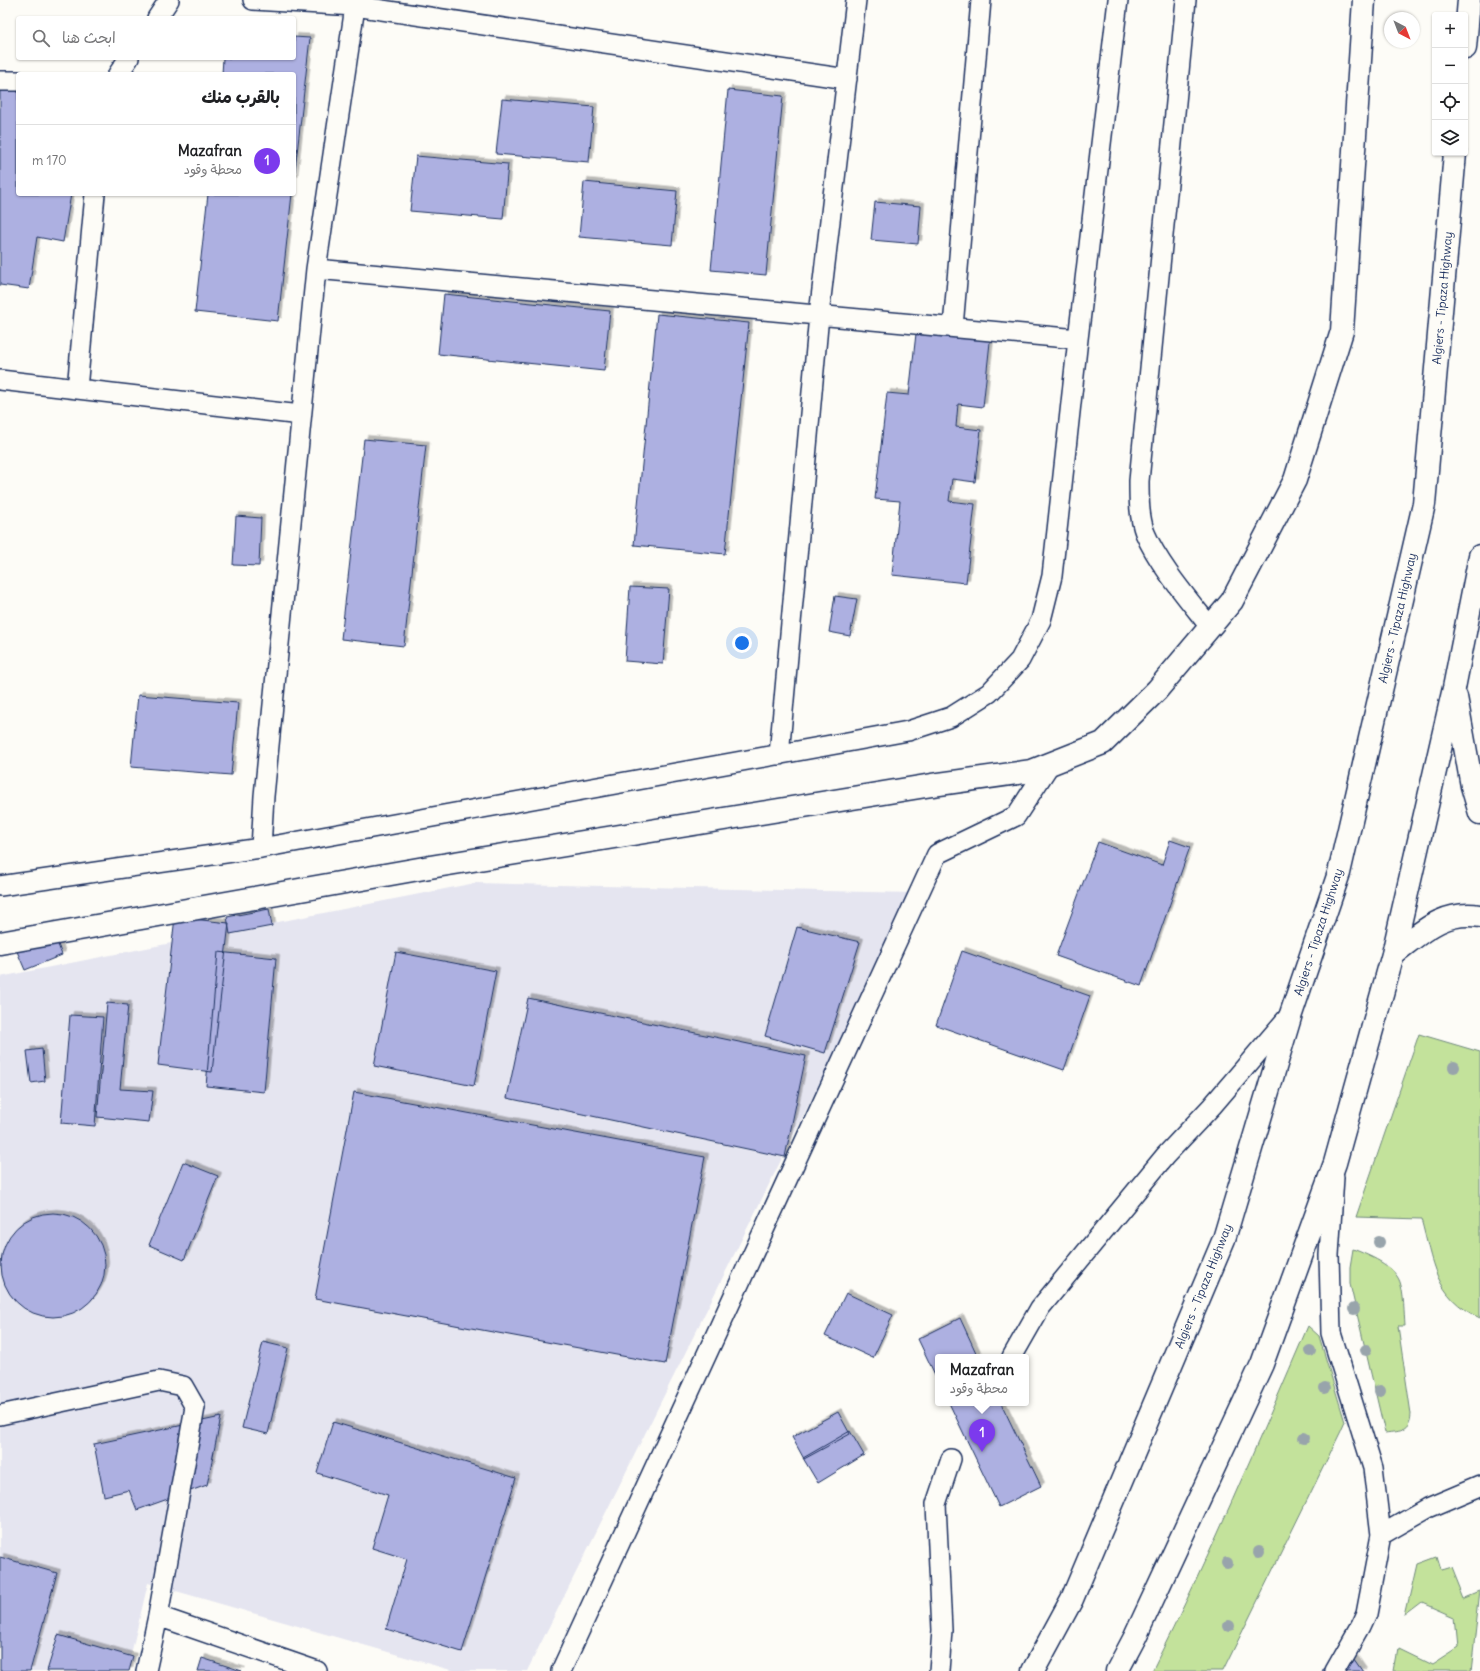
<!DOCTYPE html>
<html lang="ar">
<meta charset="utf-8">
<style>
:root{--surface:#fff;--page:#f6f6f6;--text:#202124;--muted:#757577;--line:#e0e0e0;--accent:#7c3aed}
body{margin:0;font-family:Delius,"Playpen Sans Arabic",sans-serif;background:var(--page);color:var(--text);direction:rtl}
.controls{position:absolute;right:12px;top:12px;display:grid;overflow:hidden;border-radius:4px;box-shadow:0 1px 3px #0004}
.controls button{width:36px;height:36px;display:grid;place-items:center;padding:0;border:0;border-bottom:1px solid var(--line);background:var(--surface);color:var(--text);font:20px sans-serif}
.compass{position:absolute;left:1384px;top:12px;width:36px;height:36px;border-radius:50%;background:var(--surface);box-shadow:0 1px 3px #0004;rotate:138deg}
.you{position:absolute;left:742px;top:643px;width:14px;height:14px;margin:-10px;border:3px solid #fff;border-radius:50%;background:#1a73e8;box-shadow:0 0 0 6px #1a73e833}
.badge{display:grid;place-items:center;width:26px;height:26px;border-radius:50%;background:var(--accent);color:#fff;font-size:13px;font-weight:700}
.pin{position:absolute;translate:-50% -33px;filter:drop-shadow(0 1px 2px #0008)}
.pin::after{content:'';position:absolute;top:21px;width:14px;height:12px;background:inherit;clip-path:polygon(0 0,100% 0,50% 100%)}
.popup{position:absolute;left:935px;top:1354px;width:94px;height:52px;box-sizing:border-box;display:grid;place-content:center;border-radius:4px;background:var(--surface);filter:drop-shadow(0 1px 3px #0005);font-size:13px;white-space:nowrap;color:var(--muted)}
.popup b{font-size:15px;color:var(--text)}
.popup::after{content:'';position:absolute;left:50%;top:100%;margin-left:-8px;border:8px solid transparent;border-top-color:var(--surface)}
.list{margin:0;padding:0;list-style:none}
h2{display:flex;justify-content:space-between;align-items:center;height:52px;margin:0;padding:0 16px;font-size:17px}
h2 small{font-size:13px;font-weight:400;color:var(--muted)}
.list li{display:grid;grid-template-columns:26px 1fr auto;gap:12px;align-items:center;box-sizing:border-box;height:72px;padding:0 16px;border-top:1px solid var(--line)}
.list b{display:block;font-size:15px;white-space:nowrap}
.list p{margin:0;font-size:13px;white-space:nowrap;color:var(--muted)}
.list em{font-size:13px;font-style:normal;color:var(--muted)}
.icon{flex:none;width:22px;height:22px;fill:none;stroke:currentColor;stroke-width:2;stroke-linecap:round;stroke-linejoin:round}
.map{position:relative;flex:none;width:1480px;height:1671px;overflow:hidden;direction:ltr}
.search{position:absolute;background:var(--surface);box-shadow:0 1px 3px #0004;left:16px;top:16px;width:280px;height:44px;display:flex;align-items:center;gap:10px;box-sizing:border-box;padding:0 14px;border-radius:4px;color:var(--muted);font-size:15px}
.panel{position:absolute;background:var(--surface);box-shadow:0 1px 3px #0004;left:16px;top:72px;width:280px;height:124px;border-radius:4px;direction:rtl}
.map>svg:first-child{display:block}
.built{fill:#e5e5f0}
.green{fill:#c3e29b;stroke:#6f887c}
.building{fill:#adb0e1;stroke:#1b2f5e;filter:url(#shadow)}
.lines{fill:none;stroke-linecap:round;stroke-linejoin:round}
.lane-casing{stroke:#1b2f5e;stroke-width:22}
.street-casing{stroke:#1b2f5e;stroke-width:25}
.highway-casing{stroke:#1b2f5e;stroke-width:25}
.lane{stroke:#fdfcf7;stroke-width:19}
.street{stroke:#fdfcf7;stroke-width:22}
.highway{stroke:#fdfcf7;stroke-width:22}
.tree{fill:#98a4ab}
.labels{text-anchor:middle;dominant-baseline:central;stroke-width:3.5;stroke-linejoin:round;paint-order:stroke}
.street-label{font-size:12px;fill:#1b2f5e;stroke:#fdfcf7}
</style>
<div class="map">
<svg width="1480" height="1671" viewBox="0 0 1480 1671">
<defs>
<filter id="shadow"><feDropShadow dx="3.5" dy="-3.5" stdDeviation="0" flood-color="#0004"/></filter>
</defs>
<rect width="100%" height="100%" fill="#fdfcf7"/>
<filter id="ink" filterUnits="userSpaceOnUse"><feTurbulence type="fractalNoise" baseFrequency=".025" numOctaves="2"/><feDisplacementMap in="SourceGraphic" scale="8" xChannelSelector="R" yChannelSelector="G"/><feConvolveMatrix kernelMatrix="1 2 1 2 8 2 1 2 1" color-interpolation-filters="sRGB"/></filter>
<g filter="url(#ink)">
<path class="built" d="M475 883 914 893 527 1671H454L148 1583 127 1671H0V977Z"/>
<path class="green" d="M1419 1034 1480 1052V1318C1434 1297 1433 1262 1421 1219L1356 1217Z
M1353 1249C1368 1255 1394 1265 1400 1282 1404 1294 1404 1313 1405 1326H1398L1411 1414C1410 1432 1400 1431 1385 1433L1350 1284V1267Z
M1308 1326 1319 1336 1345 1422 1341 1431 1223 1671H1152C1209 1558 1258 1442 1308 1326Z
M1437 1557 1441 1570 1451 1567 1463 1597 1480 1590 1471 1671H1395L1399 1649 1432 1665 1458 1648 1455 1617 1423 1603 1406 1616 1418 1564Z"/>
<path class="building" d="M294 37 310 38 294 180V74H222L223 58H294Z
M0 88 18 91V194H71L63 242 37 237 29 289 0 285Z
M728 90 783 96 766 275 711 270Z
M502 99 594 107 589 162 496 154Z
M416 156 508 164 503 219 410 211Z
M584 182 677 191 672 245 579 237Z
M208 194H292L278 321 195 312Z
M875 202 921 206 918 244 871 240Z
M444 294 610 311 604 371 438 354Z
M657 314 749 323 725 554 634 545Z
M917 325 991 333 983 407 958 404 956 427 981 430 975 482 952 479 949 501 975 504 966 583 892 575 900 501 875 499 887 393 909 395Z
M364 439 426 445 404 646 341 639Z
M236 516 261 518 259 566 233 565Z
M630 587 669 589 663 664 625 661Z
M835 596 857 599 850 636 829 632Z
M138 695 238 703 231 775 131 767Z
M1170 840 1190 847 1141 986 1056 956 1098 842 1162 865Z
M269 909 272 926 230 934 227 917Z
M175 917 229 923 212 1072 158 1065Z
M797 927 860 942 825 1053 765 1036Z
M54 934 62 955 25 970 16 949Z
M962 951 1090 996 1064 1070 936 1025Z
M218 952 276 958 264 1092 206 1086Z
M396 952 496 971 474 1086 374 1066Z
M528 998 806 1056 785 1157 507 1098Z
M107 1003 128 1005 120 1089 153 1091 149 1122 97 1117Z
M70 1015 103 1017 95 1126 61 1123Z
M42 1049 45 1081 31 1083 27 1051Z
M354 1092 705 1157 665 1364 315 1299Z
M183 1162 218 1176 184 1260 149 1245Z
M1 1265a52 52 0 1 1 104 0a52 52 0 1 1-104 0Z
M846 1293 893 1315 873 1358 825 1336Z
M960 1318 978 1357H938V1381L918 1339Z
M263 1342 288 1348 268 1434 242 1428Z
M949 1403H1001L1041 1486 999 1507Z
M838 1412 850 1434 804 1459 792 1437Z
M221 1417 207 1485 137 1510 129 1490 104 1496 94 1444Z
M333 1422 516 1478 462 1652 386 1629 407 1559 372 1548 388 1495 317 1473Z
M850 1431 864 1455 818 1483 803 1458Z
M0 1557 57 1573 30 1671H0Z
M58 1635 133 1657 129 1671H47Z
M1349 1651 1363 1671H1321Z
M202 1658 242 1671H198Z"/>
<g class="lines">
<defs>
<path id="lane" d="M253 0 355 6 847 79
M1186 0 1139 481C1139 499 1139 517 1145 533 1158 564 1189 600 1210 627
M157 18 169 0
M118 74 129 58
M0 81H18
M316 269 1078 339
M953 327 981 0
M0 380 301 415
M77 389 95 194
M779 755 819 315 856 0
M261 848 264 796 316 269 356 0
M0 886 261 848 908 731 951 717 989 693 1020 660 1041 620 1052 576 1078 339 1118 0
M1334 1177 1329 1255 1331 1333 1373 1468 1381 1535 1366 1614 1360 1627 1335 1671
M1012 1357 1040 1308 1165 1156 1212 1106 1290 1015
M0 1415 159 1381 183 1386 195 1407 158 1616
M1381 1535 1428 1508 1480 1486
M146 1671 158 1616 317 1671
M561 1671 937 854 1016 816 1050 764
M939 1671 942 1630 936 1504 951 1459"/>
<path id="street" d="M0 943 430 867 932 785 1032 771 1103 743 1157 690 1232 601 1295 480 1342 331 1364 0"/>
<path id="highway" d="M1465 48 1469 0
M1456 697 1472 786 1480 813
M1393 954C1421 933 1442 910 1480 916
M1033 1671 1072 1599 1224 1239 1291 1014 1339 873 1424 504 1455 153
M1117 1671 1135 1637 1262 1364 1335 1163 1393 954 1454 688 1480 556"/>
</defs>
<use href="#lane" class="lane-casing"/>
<use href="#street" class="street-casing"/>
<use href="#highway" class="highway-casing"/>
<use href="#lane" class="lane"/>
<use href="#street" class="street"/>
<use href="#highway" class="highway"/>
</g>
<g class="tree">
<circle cx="1454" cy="1067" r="6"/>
<circle cx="1379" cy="1242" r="6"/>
<circle cx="1354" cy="1309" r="6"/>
<circle cx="1366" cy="1350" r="6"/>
<circle cx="1310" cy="1351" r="6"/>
<circle cx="1325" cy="1388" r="6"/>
<circle cx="1380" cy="1391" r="6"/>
<circle cx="1304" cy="1438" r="6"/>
<circle cx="1259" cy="1552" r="6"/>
<circle cx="1227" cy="1563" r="6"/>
<circle cx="1229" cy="1626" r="6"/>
</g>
</g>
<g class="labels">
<g class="street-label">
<text transform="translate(1442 298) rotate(-85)">Algiers - Tipaza Highway</text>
<text transform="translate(1397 618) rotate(-77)">Algiers - Tipaza Highway</text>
<text transform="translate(1318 932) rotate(-72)">Algiers - Tipaza Highway</text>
<text transform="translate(1203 1286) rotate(-68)">Algiers - Tipaza Highway</text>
</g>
</g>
</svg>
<div class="controls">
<button>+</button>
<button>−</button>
<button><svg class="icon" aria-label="locate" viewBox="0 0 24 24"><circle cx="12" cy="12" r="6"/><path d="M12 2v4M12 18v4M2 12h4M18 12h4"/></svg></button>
<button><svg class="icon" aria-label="layers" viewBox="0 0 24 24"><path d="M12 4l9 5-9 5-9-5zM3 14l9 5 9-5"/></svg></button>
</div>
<svg class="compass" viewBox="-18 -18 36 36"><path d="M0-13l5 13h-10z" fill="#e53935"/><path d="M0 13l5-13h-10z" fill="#757577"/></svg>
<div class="you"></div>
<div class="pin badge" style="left:982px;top:1452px">1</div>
<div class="popup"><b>Mazafran</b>محطة وقود</div>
<div class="search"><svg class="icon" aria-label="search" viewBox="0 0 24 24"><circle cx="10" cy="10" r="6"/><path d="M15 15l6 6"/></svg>ابحث هنا</div>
<section class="panel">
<h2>بالقرب منك<small></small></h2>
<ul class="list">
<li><span class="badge">1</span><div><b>Mazafran</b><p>محطة وقود</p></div><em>170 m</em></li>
</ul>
</section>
</div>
